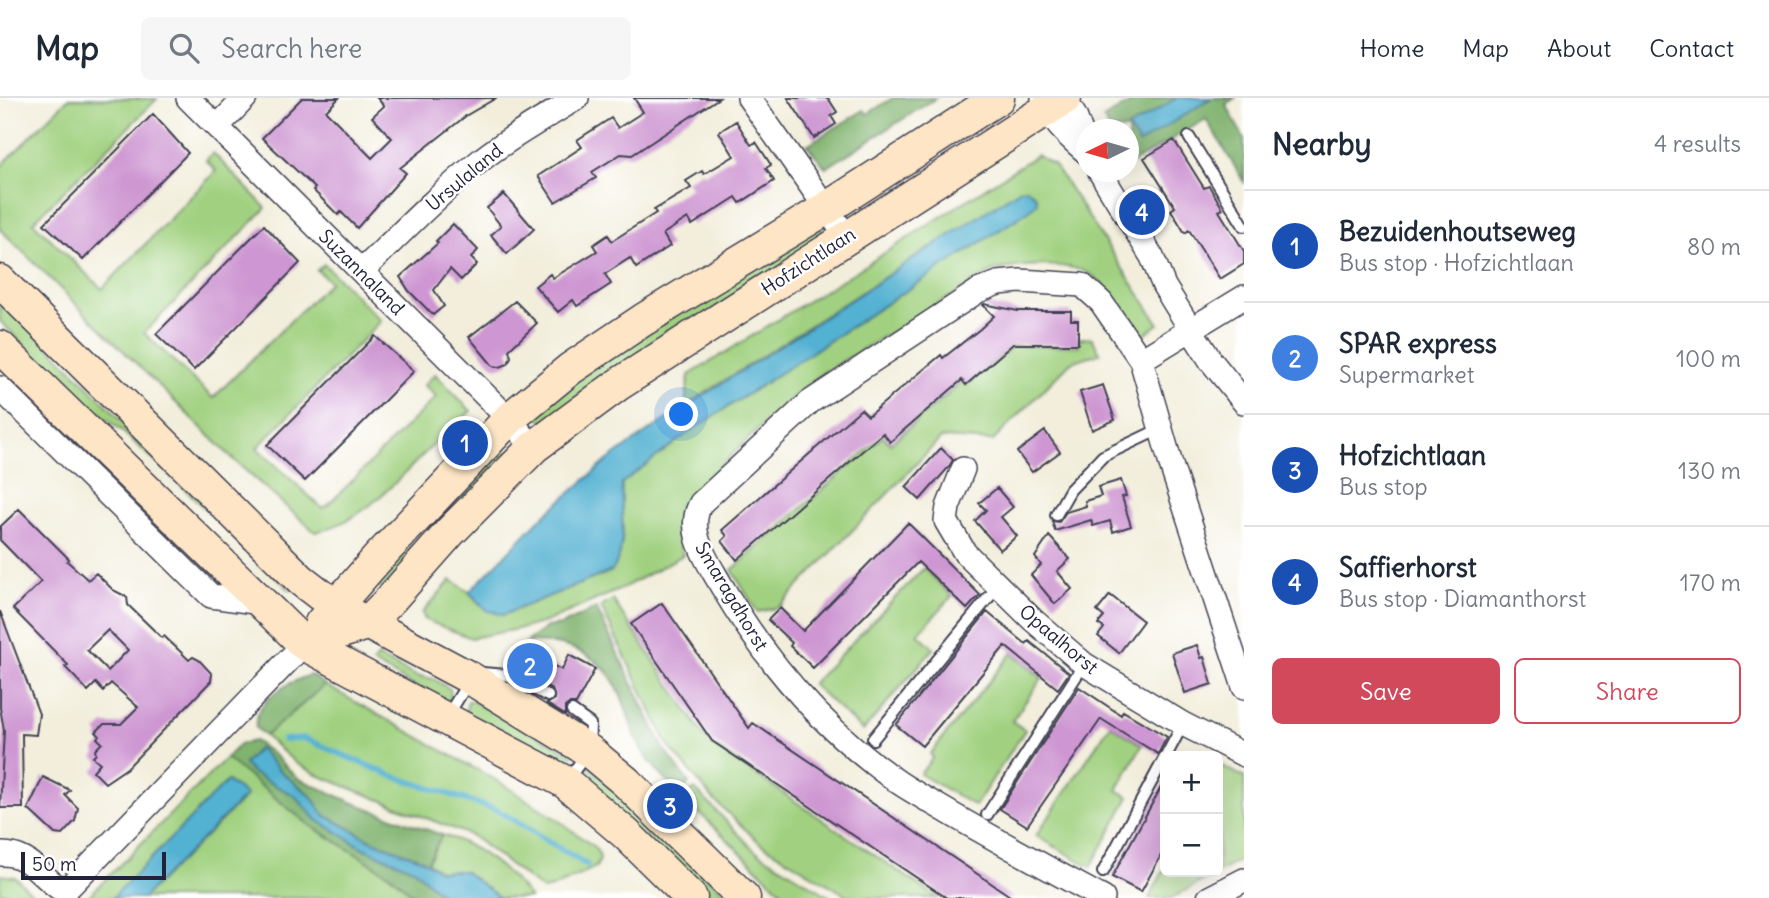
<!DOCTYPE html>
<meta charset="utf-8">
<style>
:root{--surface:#fff;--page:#f6f6f7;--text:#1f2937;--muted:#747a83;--line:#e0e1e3;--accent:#d1495b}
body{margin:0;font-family:Delius,sans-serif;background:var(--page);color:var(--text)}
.controls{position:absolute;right:21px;bottom:21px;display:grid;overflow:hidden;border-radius:10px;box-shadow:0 7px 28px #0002}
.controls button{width:63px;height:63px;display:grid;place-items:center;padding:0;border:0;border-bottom:2px solid var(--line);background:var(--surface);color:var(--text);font:35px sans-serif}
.compass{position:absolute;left:1076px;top:21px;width:63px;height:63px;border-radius:50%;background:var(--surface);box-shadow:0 7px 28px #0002;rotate:265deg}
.scale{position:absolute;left:21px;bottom:18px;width:145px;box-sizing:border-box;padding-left:7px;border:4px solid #22223b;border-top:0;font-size:19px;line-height:24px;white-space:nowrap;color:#22223b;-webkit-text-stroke:5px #fff;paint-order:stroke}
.you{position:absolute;left:682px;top:317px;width:24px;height:24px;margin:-18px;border:5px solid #fff;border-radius:50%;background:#1a73e8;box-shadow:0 0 0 10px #1a73e833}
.badge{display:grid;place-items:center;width:46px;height:46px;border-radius:50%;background:var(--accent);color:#fff;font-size:23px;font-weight:700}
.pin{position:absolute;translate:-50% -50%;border:4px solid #fff;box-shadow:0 2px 7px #0006}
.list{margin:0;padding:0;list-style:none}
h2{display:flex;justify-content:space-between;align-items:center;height:91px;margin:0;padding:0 28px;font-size:30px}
h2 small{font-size:23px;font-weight:400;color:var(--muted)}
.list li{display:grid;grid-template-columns:46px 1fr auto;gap:21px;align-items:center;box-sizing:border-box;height:112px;padding:0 28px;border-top:2px solid var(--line)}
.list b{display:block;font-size:26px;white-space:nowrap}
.list p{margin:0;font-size:23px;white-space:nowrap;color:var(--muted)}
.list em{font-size:23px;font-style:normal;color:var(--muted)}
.actions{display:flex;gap:14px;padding:21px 28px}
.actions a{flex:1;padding:16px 0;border:2px solid var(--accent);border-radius:10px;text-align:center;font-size:24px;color:var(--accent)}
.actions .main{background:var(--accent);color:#fff}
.icon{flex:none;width:38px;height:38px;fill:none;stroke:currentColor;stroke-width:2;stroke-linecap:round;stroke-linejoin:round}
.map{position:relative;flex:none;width:1244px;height:800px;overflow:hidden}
header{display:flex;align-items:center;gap:42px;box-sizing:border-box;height:98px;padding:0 35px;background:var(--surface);border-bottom:2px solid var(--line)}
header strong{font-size:33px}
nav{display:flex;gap:38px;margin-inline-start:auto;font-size:24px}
.search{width:490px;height:63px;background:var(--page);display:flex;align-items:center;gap:18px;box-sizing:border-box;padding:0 24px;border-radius:10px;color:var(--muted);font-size:26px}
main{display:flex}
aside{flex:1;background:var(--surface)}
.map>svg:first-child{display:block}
.green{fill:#a1d180;stroke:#627a5e;stroke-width:2}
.forest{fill:#80b36e;stroke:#516a54;stroke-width:2}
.water{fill:#52b1d1;stroke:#3a6a86;stroke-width:2}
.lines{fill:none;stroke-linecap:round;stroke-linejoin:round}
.stream{stroke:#52b1d1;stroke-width:6}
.building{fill:#ce96d2;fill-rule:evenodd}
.lane-casing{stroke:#414153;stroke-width:14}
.street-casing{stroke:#414153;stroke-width:26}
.secondary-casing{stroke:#414153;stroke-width:35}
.lane{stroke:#fff;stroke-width:10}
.street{stroke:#fff;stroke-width:23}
.secondary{stroke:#fde5c5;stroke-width:32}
.labels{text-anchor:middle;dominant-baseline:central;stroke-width:5;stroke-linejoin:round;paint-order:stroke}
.street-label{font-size:19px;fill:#22223b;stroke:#fff}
</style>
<header>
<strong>Map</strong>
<div class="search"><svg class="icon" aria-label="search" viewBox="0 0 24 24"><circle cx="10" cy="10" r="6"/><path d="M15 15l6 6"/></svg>Search here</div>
<nav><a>Home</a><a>Map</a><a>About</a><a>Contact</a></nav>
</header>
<main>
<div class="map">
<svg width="1244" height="800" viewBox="0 0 1244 800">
<rect width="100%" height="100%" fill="#fff"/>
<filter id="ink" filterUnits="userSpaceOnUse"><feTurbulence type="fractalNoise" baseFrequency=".0143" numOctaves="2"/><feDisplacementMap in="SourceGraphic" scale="14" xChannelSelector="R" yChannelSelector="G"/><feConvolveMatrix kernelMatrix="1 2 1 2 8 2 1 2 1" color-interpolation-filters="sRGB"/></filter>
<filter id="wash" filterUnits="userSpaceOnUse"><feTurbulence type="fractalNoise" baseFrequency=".00686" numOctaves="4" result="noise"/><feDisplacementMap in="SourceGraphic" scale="28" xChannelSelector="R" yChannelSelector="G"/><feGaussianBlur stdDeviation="1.57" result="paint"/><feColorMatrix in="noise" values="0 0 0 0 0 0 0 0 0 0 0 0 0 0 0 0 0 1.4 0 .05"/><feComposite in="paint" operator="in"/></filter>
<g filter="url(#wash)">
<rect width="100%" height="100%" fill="#f2eedb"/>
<path class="green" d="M69 0 157 1 33 124 102 191 216 73 206 62 213 55 266 110 144 235 213 300 330 184 317 172 324 166 381 223 257 350 322 410 327 408 436 299 424 287 435 276 471 313C456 326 441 339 427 353 394 385 362 425 315 434L236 364 0 131V69Z
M1037 57 1055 68 1159 226 1143 237C1128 230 1122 213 1113 199 1108 193 1101 184 1095 179 1072 162 1019 167 993 173L821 276 776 314 681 406C674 424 677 440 683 457L621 491 545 524 523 530 471 540 425 522 422 515 451 482 469 494 481 507 503 517 612 473 623 432 621 413 622 385 688 335 1027 114 1021 91 685 308 689 277 866 167Z
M817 124 827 140 549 329 535 316 568 287Z
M0 199 291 493 169 376 121 332 72 295 0 223Z
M1080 240H1092L1100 255 1071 264 993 343 941 340 779 509 757 514 732 472 883 338 890 346 962 284 966 288 1013 248H1079Z
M504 352 509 359 382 491 375 486Z
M924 470 952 498 918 536 934 550 863 633 812 586Z
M613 502 709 645 938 800H851L760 745 713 701 668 647 601 509Z
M1012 555 1042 580 1012 623 1025 632 975 708 920 676 933 659 930 656Z
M377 559 416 578 433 581 450 591 451 598 447 606 373 565Z
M325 587 501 685 558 722 594 749 599 756 600 762 596 769 553 790 543 792 472 738 320 678 297 666 265 638Z
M468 603H473L574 657 566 664 558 665 465 616Z
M1110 627 1142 647 1117 692 1129 699 1091 769 1036 738Z
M226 660 308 726 393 779 417 800H143L246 698 228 683 112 800H87Z
M588 667 730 800H706L579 682Z
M1222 668 1244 679V760L1172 800H1149L1165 770V774H1218V675Z
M695 691 753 751 832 800H788L684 700Z
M442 737C475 745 509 773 530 800H500L464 773H440L427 765Z
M0 777 15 779 37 800H13L8 795H0Z"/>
<path class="forest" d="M893 0H936L826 70 807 47 864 12 867 16Z
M1139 0H1177L1128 30 1139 45 1211 0H1235L1226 6 1244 41V84L1206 21 1132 65 1129 59 1128 32 1110 31 1103 21Z
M596 510 663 649 689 685 679 695C664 680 648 665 638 645 630 627 626 606 617 589 598 553 564 543 526 544L547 529 562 527Z
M311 577 325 587 265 638 256 630C252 604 290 583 311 577Z
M255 643 274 657 297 680 351 704 442 737 427 765 373 743 324 717 310 697 280 673 259 650 244 666 295 698 318 722 363 750 414 771 445 800H417L393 779 308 726 226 660 240 646Z"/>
<path class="water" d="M1177 0H1211L1139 46 1128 30Z
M1026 90 1036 98 1037 105 1027 114 688 335 622 385C620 414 629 448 612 473L503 517 486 512 469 494 540 421 608 362 647 334 1021 91Z
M259 650 280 673 310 697 324 717 373 743 421 761 440 773H464L500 800H445L414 771 363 750 317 722 295 698 252 675 244 666Z
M227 683 246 697 143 800H112Z"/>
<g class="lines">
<path class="stream" d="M284 642 303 640 390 677 497 712 587 767"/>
</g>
<g id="blocks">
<path class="building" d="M302 0H339L326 13 372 60 392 40 372 19 384 8 377 0H496L467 17 400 70 406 75 357 130 341 114 338 117 313 92 315 90 262 40Z
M634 0H719L632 57 621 56 592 74 596 80 555 104 538 78 582 49 577 42 611 20 618 30 643 14Z
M788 0H828L837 14 831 18 836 26 814 40Z
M153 16 188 55 83 162 44 126Z
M736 23 751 47 756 44 771 67 766 70 774 83 740 105 736 99 692 127 688 120 663 136 670 148 636 170 630 160 605 176 611 186 577 208 573 202 558 214 535 188 550 176 553 180 597 153 593 147 608 137 612 143 656 115 654 112 691 90 686 83 702 73 704 76 734 58 719 34Z
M1174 42 1204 90 1209 88 1223 111 1219 113 1244 153V166L1220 181 1189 132 1185 135 1171 112 1175 109 1144 60Z
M504 96 534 131 507 156 491 137 501 128 487 110Z
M453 126 478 152 471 160 477 166 461 182 450 171 434 192 444 208 433 217 409 193 400 179 438 145 436 143Z
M264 127 300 165 194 272 156 236Z
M515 203 537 225 509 252 511 259 508 266 500 269 493 268 469 239Z
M984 206 1018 213H1071V222H1078V246H1013L966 287 962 282 890 344 883 335 737 462 722 443 727 438 722 432 861 311 868 318 941 257 943 260 980 231 994 218 983 207Z
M375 238 414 273 305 383 267 347Z
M1103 287 1115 322 1092 332 1080 294Z
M1045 333 1060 354 1032 374 1017 354Z
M941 350 953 362 948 370 920 402 906 389Z
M1121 382 1126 398 1122 399 1131 428 1113 434 1110 423 1093 428 1091 422 1055 433 1052 423 1059 424 1066 414 1086 408 1085 403 1101 398 1098 389Z
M997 390 1013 409 1001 419 1017 438 1000 452 975 423 986 412 979 405Z
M19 411 69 461 67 463 88 482 96 475 113 492 127 499 128 507 162 540 164 538 189 562 193 559 199 562 212 576 211 583 127 670 105 685 93 673 100 665 93 659 96 656 95 652 102 645 97 640 99 637 96 634 104 626H121L138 609 111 585 103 593 96 585 88 593 65 569 68 567 13 511 41 484 0 442V429ZM108 532 128 552 108 573 87 552Z
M908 425 980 497 967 511 918 464 813 570 790 548 792 545 768 522 780 510 803 533Z
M1049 438 1070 461 1057 473 1072 491 1055 506 1031 477 1041 467 1035 459Z
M1110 497 1143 523 1119 555 1098 538 1104 530 1098 526 1104 519 1097 513Z
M662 505 749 630 753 625 1013 800H947L712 643 631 526Z
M0 513 39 616 36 637 22 636 23 710H0L4 632 0 610Z
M987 514 1026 546 1029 543 1069 575 1058 591 1005 548 922 648 896 627Z
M1197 547 1201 560 1204 559 1212 586 1185 595 1172 555Z
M525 554 562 572 569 557 595 571 576 606H569L565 609V617L547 606 555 601 552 591 515 572Z
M1079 589 1121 617 1123 613 1167 639 1158 656 1101 621 1027 728 1000 711Z
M43 679 70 692 65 697 78 710 75 723 62 737 55 736 28 711Z
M1165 682V750L1141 794 1112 779Z"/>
</g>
</g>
<g filter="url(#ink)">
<use href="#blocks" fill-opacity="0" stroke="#414153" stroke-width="2"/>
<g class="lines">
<defs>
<path id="lane" d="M1189 39 1244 128
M1056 417 1070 392 1103 358 1160 331
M482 575 507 577 548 598
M448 617 469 583
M873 641 998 488
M1166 658 1183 626
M567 682 589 653 590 626 572 613
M987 717 1084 566
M1103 774 1165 659"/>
<path id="street" d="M188 0 496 308 534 349
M749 0 846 138
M1043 0C1051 24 1068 38 1086 54
M1064 0 1075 18 1086 48
M218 28 245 0
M1100 74 1152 159 1164 188 1191 232 1211 263 1244 304
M362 173C401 135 439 96 481 62 511 38 545 20 577 0
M1244 199 1141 262 1172 370 1244 589
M0 290 211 498 262 505
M963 371 948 409 946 423 965 455 1033 522 1084 566 1183 626 1244 657
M0 756C29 755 37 775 59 790H68L304 546
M1103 800C1053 773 1003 746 953 717 935 706 916 696 898 684 825 633 766 564 721 487 707 462 685 433 701 405L810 304 978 193 998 185 1020 183 1082 187 1101 204 1141 262
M1209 800 1244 782"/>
<path id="secondary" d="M0 183 301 482 335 508 470 580 589 653 626 684 744 800
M0 249 304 546 565 684 626 736 691 800
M321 525 377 461 509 321 570 271 643 222 827 110 998 0
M304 546 366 526 391 501 451 433 534 349 619 286 1065 0"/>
</defs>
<use href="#lane" class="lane-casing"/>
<use href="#street" class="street-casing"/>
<use href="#secondary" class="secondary-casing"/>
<use href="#lane" class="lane"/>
<use href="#street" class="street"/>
<use href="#secondary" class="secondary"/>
</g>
</g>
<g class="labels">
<g class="street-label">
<text transform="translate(464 79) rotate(-40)">Ursulaland</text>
<text transform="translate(808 163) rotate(-33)">Hofzichtlaan</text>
<text transform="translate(362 174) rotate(45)">Suzannaland</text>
<text transform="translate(732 498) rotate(59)">Smaragdhorst</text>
<text transform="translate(1059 541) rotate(40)">Opaalhorst</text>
</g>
</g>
</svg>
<div class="controls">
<button>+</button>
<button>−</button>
</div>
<svg class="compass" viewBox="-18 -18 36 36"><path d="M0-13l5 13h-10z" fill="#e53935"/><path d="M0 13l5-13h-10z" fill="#747a83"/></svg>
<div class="scale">50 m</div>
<div class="you"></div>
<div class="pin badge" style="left:465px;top:345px;background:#1a4fb4">1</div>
<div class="pin badge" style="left:530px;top:568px;background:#3f7fe0">2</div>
<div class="pin badge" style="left:670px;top:708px;background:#1a4fb4">3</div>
<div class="pin badge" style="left:1142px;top:114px;background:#1a4fb4">4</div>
</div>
<aside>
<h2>Nearby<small>4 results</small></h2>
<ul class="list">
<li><span class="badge" style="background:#1a4fb4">1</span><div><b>Bezuidenhoutseweg</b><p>Bus stop · Hofzichtlaan</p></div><em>80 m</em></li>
<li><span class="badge" style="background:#3f7fe0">2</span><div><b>SPAR express</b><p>Supermarket</p></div><em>100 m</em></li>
<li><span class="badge" style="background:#1a4fb4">3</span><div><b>Hofzichtlaan</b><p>Bus stop</p></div><em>130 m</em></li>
<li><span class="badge" style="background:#1a4fb4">4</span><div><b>Saffierhorst</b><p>Bus stop · Diamanthorst</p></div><em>170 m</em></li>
</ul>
<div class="actions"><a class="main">Save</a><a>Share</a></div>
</aside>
</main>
